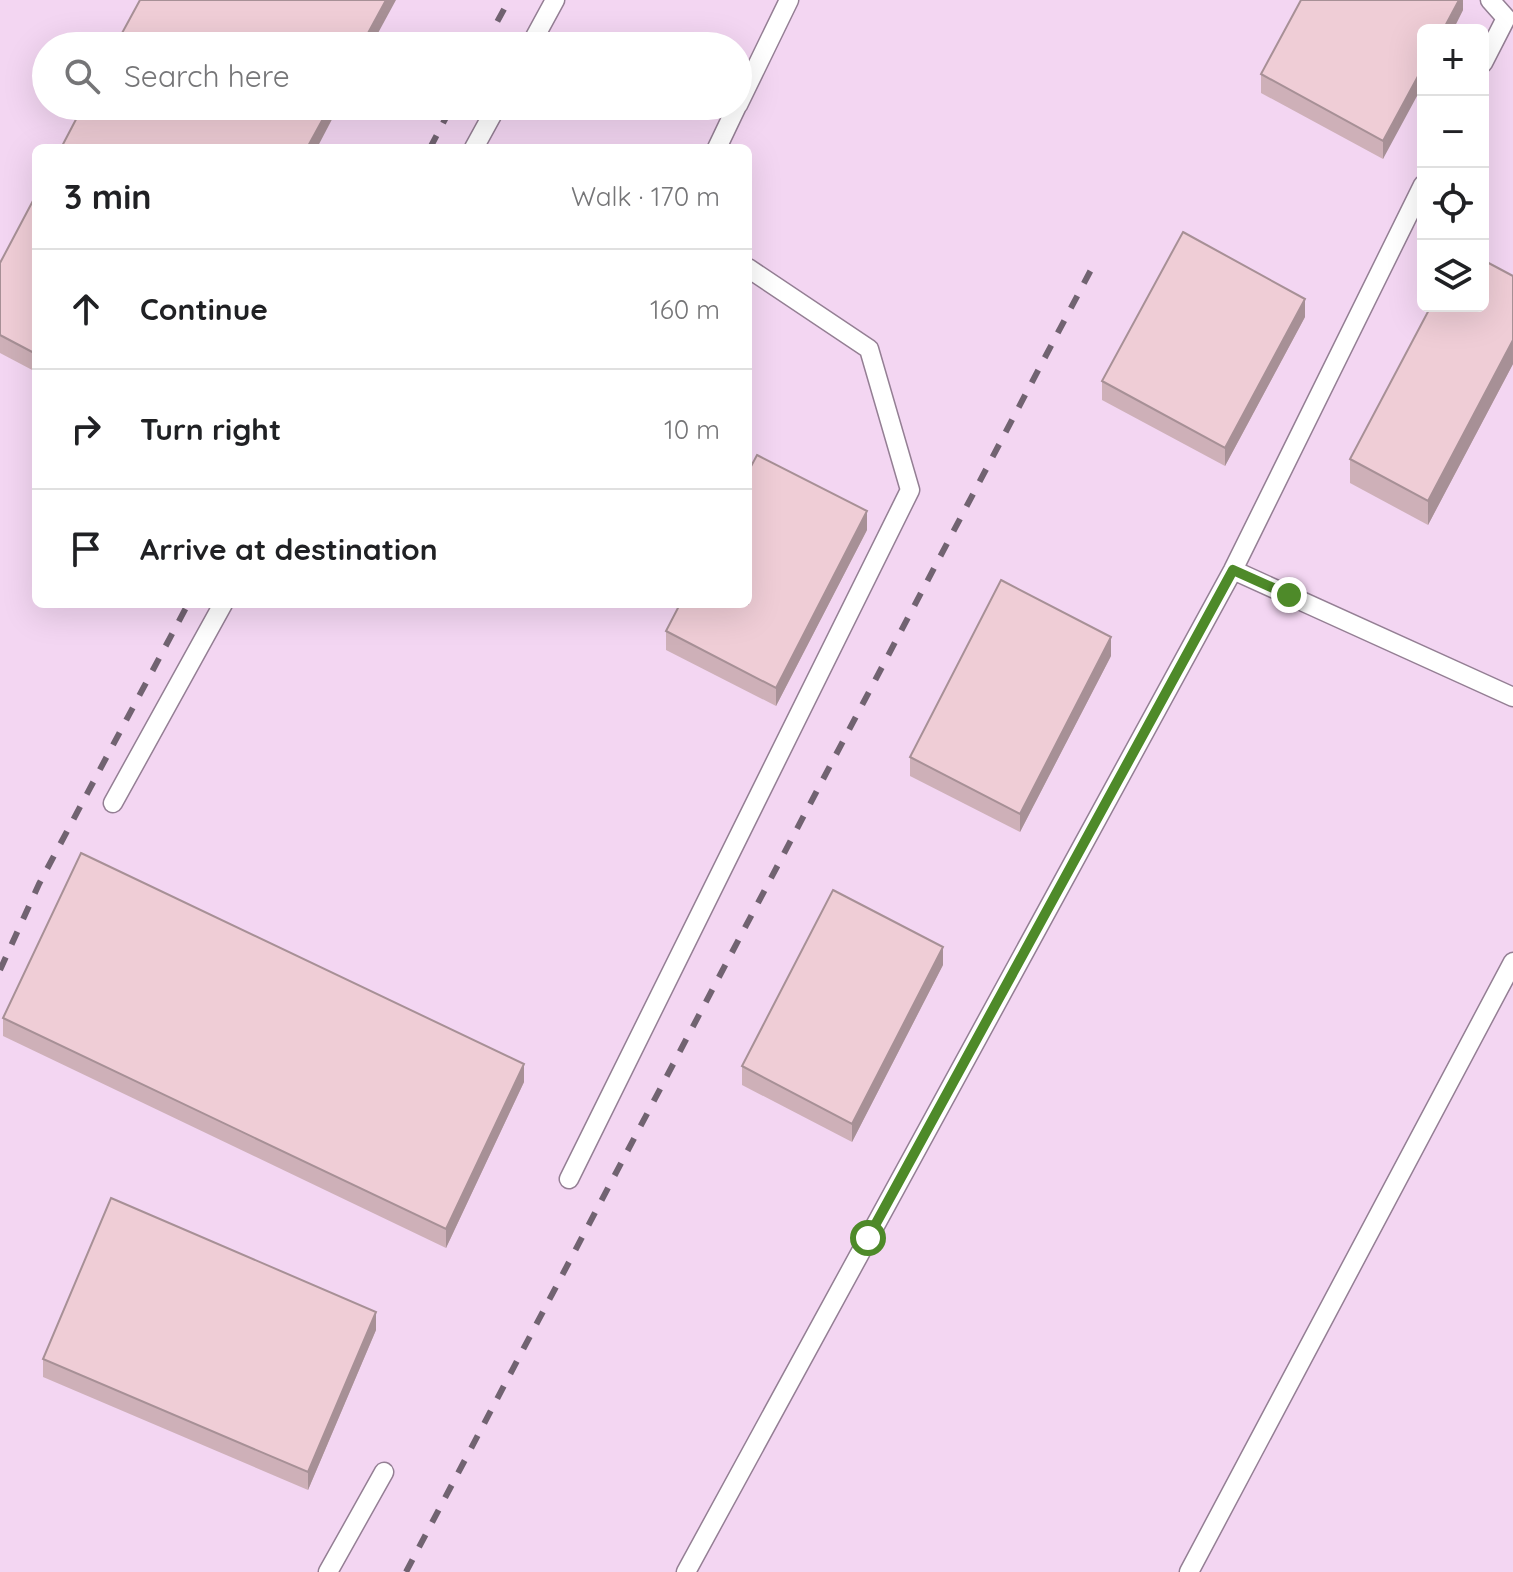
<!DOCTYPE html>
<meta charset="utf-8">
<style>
:root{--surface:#fff;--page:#f2f2f2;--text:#202124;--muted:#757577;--line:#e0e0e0}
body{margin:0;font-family:Quicksand,sans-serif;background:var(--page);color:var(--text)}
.controls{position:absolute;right:24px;top:24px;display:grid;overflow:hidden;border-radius:12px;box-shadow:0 8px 32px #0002}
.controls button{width:72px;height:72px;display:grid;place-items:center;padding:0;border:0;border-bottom:2px solid var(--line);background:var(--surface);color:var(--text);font:40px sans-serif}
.stop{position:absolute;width:24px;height:24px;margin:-18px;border:6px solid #4e8a29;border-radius:50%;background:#fff}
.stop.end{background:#4e8a29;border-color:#fff;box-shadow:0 2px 8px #0008}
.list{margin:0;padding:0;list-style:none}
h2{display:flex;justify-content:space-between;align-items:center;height:104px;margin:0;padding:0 32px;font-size:34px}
h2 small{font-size:26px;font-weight:400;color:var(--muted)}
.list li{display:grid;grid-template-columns:52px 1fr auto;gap:24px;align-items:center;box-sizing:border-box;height:120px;padding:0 32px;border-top:2px solid var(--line)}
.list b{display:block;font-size:30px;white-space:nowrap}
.list em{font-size:26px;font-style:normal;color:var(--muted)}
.icon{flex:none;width:44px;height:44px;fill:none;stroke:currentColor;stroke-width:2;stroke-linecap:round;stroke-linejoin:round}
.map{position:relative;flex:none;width:1513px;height:1572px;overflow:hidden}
.search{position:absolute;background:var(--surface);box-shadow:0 8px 32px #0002;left:32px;top:32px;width:720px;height:88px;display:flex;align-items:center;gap:20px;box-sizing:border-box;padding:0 28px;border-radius:44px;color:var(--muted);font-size:30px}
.panel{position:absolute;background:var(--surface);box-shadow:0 8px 32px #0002;left:32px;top:144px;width:720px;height:464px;border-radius:12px}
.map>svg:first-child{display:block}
.built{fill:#f3d6f2;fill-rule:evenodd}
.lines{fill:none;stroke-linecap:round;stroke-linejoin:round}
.lane-casing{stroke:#947f94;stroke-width:21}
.lane{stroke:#fff;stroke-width:18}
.rail{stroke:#716371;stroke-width:6;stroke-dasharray:14 14;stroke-linecap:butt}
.wall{fill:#ceb0b8}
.shaded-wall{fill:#a79096}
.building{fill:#efcdd6;stroke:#a79096;stroke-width:2}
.route{stroke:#4e8a29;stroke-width:10}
</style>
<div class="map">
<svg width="1513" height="1572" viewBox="0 0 1513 1572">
<rect width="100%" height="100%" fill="#fae3fa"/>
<path class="built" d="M0 0H1513V1572H0ZM1423 30H1483V306H1423ZM46 46H738V106H46ZM36 148H748V604H36Z"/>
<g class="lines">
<defs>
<path id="lane" d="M530 46 555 0
M1483 63 1506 18 1490 0
M738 105 789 0
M474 148 497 106
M717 148 737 106
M1233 570 1513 697
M113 803 223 604
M569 1179 910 490 869 349 748 268
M328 1572 384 1472
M686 1572 1233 570 1423 185
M1189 1572 1513 962"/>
</defs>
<use href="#lane" class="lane-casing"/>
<use href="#lane" class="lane"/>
<path class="rail" d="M484 46 509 0
M430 148 452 106
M0 970 39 884 188 604
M406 1572 1093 266"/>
</g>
<path class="wall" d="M1463 0V10L1453 30H1423L1383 159 1261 93V74Z
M36 195V372L0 353V263Z
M1513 276V364L1428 525 1350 483V459Z
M1305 317 1225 466 1102 400V381Z
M867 530 776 706 666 650V631Z
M1111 656 1020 832 910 776V757Z
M943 965 852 1142 742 1085V1066Z
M3 1018 524 1082 446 1248 3 1036Z
M376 1330 308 1490 43 1377V1359Z"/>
<path class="shaded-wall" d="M386 0H396L371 46H361Z
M1459 0H1463V10L1453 30H1443Z
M1423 67V85L1383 159V141Z
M330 106H339L317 148H307Z
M1305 299V317L1225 466V448Z
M1513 340V364L1428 525V501Z
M867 511V530L776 706V688Z
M1111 637V656L1020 832V814Z
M943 947V965L852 1142V1124Z
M524 1064V1082L446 1248V1229Z
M376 1312V1330L308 1490V1472Z"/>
<path class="building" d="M140 0H386L361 46H115Z
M1301 0H1459L1443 30H1423V67L1383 141 1261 74Z
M83 106H330L307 148H61Z
M36 195V354L0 335V263Z
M1183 232 1305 299 1225 448 1102 381Z
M1483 260 1513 276V340L1428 501 1350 459 1431 306H1483Z
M757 455 867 511 776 688 666 631 680 604H748V472Z
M1001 580 1111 637 1020 814 910 757Z
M81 853 524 1064 446 1229 3 1018Z
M833 890 943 947 852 1124 742 1066Z
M111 1198 376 1312 308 1472 43 1359Z"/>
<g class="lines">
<path class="route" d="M868 1238 1233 570 1289 595"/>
</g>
</svg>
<div class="controls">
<button>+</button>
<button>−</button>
<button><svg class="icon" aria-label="locate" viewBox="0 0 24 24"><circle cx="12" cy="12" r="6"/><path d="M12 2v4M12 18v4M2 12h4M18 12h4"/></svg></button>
<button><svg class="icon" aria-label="layers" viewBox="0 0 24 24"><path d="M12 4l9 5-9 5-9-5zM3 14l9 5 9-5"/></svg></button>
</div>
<div class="stop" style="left:868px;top:1238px"></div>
<div class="stop end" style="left:1289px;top:595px"></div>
<div class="search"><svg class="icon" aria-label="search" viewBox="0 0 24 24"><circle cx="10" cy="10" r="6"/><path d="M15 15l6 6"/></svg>Search here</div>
<section class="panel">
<h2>3 min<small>Walk · 170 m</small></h2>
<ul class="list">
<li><svg class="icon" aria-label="ahead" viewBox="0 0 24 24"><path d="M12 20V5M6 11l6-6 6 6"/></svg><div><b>Continue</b></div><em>160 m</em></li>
<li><svg class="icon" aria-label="right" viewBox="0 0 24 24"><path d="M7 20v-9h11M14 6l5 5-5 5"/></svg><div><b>Turn right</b></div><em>10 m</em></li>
<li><svg class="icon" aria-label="arrive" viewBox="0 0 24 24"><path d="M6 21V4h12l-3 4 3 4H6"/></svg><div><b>Arrive at destination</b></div></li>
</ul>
</section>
</div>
